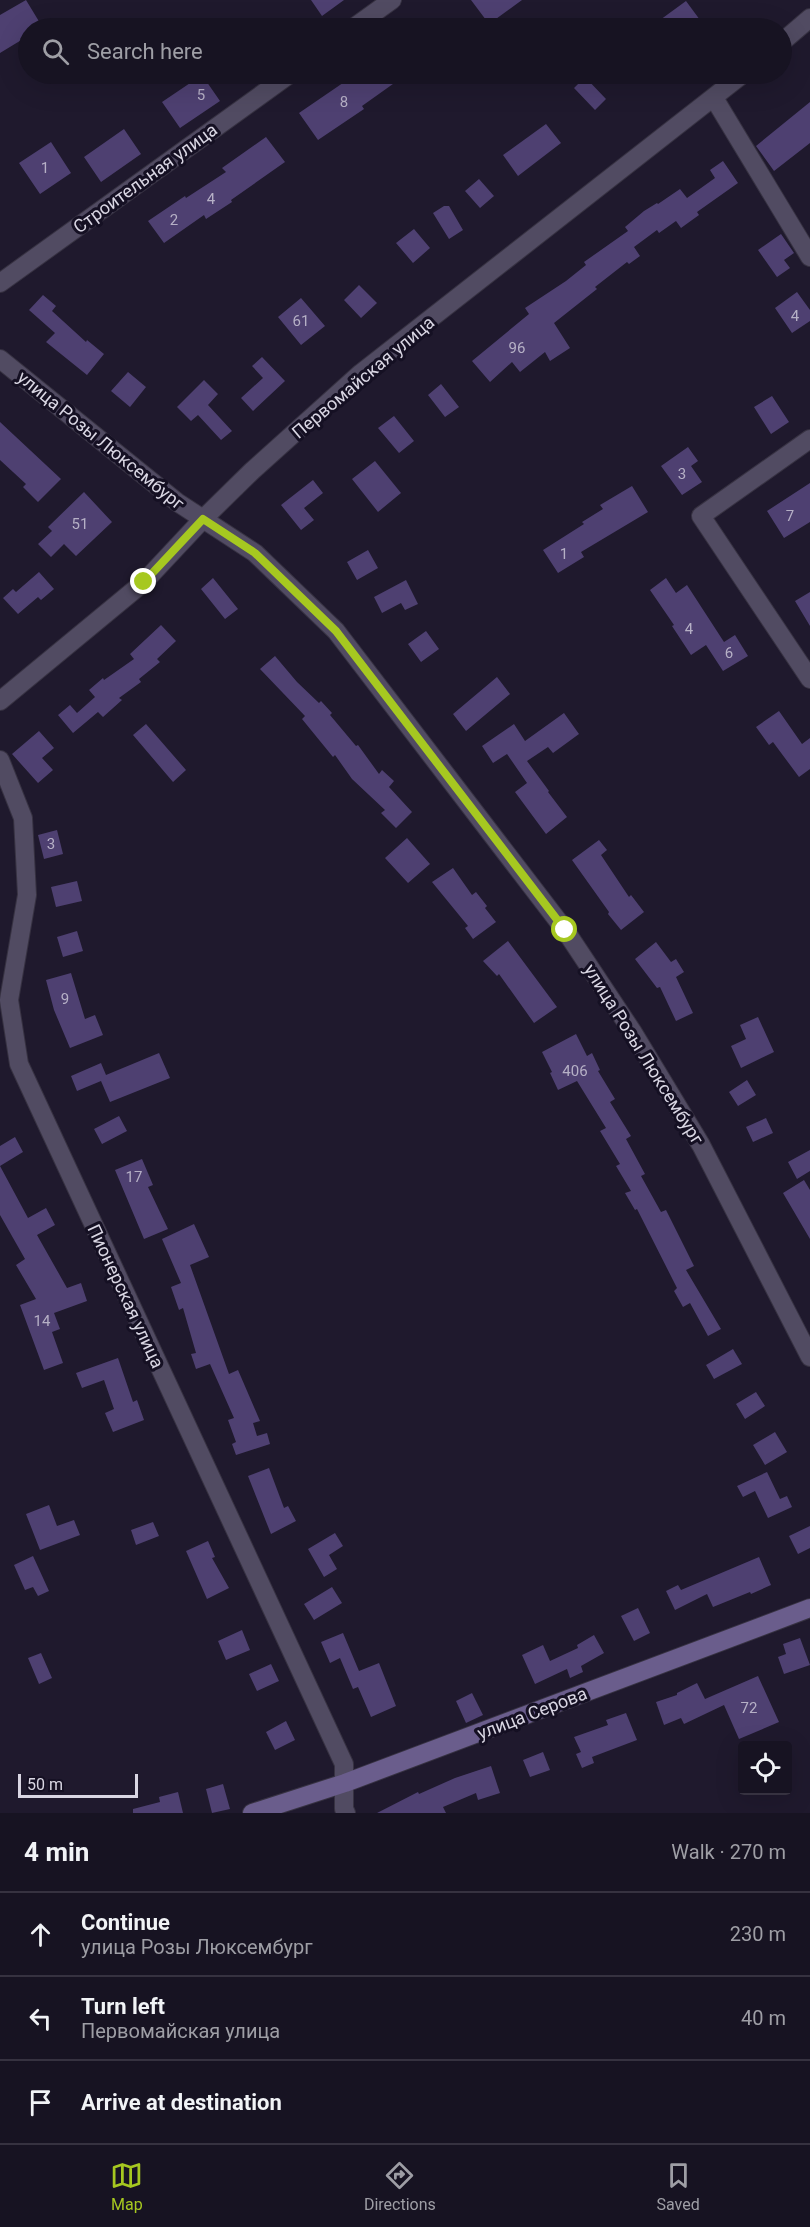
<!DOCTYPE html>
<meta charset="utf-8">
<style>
:root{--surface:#171322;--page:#24202f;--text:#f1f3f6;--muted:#9e9ea5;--line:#363240;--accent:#a6c820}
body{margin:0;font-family:Roboto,sans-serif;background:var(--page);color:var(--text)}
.controls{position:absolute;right:18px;bottom:18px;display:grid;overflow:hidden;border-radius:6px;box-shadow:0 6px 24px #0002}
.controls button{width:54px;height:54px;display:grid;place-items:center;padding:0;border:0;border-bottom:2px solid var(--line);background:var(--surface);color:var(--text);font:30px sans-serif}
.scale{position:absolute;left:18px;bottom:15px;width:120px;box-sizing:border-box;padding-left:6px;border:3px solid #d9d6e3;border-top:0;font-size:16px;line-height:21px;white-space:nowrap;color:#d9d6e3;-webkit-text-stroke:4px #151023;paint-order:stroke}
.stop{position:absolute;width:18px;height:18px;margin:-14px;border:4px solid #a6c820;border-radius:50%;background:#fff}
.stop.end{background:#a6c820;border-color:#fff;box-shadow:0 2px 6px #0008}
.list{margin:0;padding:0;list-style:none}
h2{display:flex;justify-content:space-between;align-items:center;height:78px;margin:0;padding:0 24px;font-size:26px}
h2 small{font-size:20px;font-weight:400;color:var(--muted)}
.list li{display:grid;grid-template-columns:39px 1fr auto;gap:18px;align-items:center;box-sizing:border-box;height:84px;padding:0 24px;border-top:2px solid var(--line)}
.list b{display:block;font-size:22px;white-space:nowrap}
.list p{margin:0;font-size:20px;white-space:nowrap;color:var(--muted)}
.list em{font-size:20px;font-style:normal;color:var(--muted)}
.icon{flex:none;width:33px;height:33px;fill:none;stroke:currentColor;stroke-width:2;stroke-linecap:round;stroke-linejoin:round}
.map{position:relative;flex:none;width:810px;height:1813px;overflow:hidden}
.search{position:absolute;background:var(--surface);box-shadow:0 6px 24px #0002;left:18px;right:18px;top:18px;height:66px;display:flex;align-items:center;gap:15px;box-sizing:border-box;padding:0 21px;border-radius:33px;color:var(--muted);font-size:22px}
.sheet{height:330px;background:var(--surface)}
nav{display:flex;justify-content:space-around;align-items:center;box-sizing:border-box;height:84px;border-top:2px solid var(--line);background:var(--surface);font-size:16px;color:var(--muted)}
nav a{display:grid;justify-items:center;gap:3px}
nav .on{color:var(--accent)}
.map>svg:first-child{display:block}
.building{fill:#4e4071}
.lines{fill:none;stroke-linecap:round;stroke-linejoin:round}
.street-casing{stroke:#373242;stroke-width:20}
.secondary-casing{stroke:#373242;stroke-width:20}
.street{stroke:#514b62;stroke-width:18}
.secondary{stroke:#6a5d8c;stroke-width:18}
.route{stroke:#a6c820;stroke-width:8}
.labels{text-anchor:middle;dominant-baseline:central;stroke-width:6;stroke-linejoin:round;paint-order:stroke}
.number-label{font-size:15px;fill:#b6b0c6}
.street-label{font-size:18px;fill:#d9d6e3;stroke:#151023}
</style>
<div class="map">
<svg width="810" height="1813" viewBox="0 0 810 1813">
<rect width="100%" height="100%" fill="#1f192d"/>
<path class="building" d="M26 0 43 28H28V36L0 53V15Z
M311 0H344L322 16Z
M471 0H522L489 24Z
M686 1 700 20 688 28H649Z
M356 74H407L362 106 364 109 318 140 299 113Z
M202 75 220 101 180 128 162 102Z
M585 77 606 99 595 110 574 88Z
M810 102V143L774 171 756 146Z
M546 124 561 143 518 176 503 155Z
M124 129 141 154 101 182 84 157Z
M266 137 285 162 231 200 232 202 206 219 204 215 164 243 148 221 185 196 186 198 226 172 222 168Z
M51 142 71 173 40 194 19 163Z
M723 161 738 183 697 212 699 215 681 228 676 221 659 233 657 230 634 247 640 256 629 264 627 262 595 287 597 289 554 323 570 348 550 361 545 352 520 372 512 362 490 382 472 361 529 314 525 308 566 281 586 265 584 262 628 231 625 227 644 211 657 203 658 204 680 189 687 198 715 178 710 170Z
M479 179 494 196 480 208 465 191Z
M444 206H449L463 230 449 239 433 213Z
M414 229 430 248 413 263 396 243Z
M781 234 794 253 784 260 790 268 777 277 758 250Z
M359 285 377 303 361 318 344 300Z
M797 292 810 310V321L792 333 775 308Z
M43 295 56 306 52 311 86 342 87 340 104 354 87 375 46 342 55 333 29 310Z
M301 298 325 326 301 345 278 317Z
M262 357 285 381 253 411 241 398 263 378 252 366Z
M128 372 146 387 130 407 111 391Z
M204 380 218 394 208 405 232 431 221 440 198 415 191 421 177 407Z
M441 384 459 407 445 417 428 395Z
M772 396 789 422 771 434 754 407Z
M394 416 414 441 399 453 378 428Z
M0 422 61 479 38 502 23 487 26 484 0 460Z
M688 447 698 461 691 466 702 482 682 495 661 466Z
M375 461 401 493 378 512 352 479Z
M313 480 323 493 304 508 314 520 301 530 281 505Z
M810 483V522L784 538 767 511Z
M632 486 648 512 581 552 584 557 558 573 543 550 584 524 582 522 603 509 600 505Z
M84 492 112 522 76 556 64 544 51 557 38 544 52 531 48 527Z
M368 550 378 568 357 580 347 562Z
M39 572 54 589 41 600 38 597 18 614 3 598 13 589 16 592Z
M213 578 238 609 225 619 201 589Z
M666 578 676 593 687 585 724 642 735 635 748 656 723 671 706 645 691 655 672 626 674 625 650 590Z
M406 580 418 604 405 610 401 603 382 613 374 597Z
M810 592V626L795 601Z
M161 625 176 641 157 659 160 662 139 679 141 682 119 698 122 700 103 717 98 712 73 733 58 715 70 705 77 713 95 697 89 690 103 678 104 680 134 659 130 654Z
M426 631 439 649 421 662 408 644Z
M275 656 297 682 319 703 321 701 332 713 330 715 356 746 358 745 379 774 382 770 394 781 389 787 412 812 396 828 381 813 385 810 352 779 335 755 333 757 302 719 305 716 260 669Z
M497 677 510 694 466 731 453 714Z
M779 711 802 744 810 738V769L799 777 773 742 769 745 756 727Z
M564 713 579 734 553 753 548 747 527 761 549 791 548 792 567 817 546 834 515 792 527 783 507 754 493 763 482 746 514 724 525 741Z
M146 724 186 770 173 782 133 735Z
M39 731 54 748 42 758 53 770 38 783 12 754Z
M57 830 63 854 44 859 38 835Z
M407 838 430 864 408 883 385 858Z
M599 840 607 850 601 855 629 897 631 895 644 912 621 930 608 914 609 912 572 860Z
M453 868 472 895 476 892 487 906 485 908 496 922 473 939 465 928 468 926 432 882Z
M77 881 82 901 56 907 51 887Z
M77 931 83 951 63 957 57 937Z
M508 941 557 1007 534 1023 499 974 497 976 483 961Z
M656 942 671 962 676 959 684 972 676 977 693 1013 676 1021 660 987 657 988 635 959Z
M71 973 85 1019 95 1015 103 1035 70 1048 54 1010 46 980Z
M758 1017 774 1052 741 1068 731 1046 746 1039 740 1025Z
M576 1034 587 1056 592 1053 600 1070 598 1071 615 1099 610 1102 631 1136 626 1139 645 1174 641 1176 661 1212 666 1210 694 1266 686 1270 721 1329 708 1336 690 1303 683 1307 674 1291 677 1288 637 1209 635 1210 625 1193 631 1191 616 1166 620 1164 600 1131 606 1128 577 1081 558 1090 550 1073 552 1072 542 1052Z
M159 1053 170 1078 110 1102 101 1081 77 1091 71 1076 101 1063 106 1075Z
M747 1080 756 1095 738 1106 729 1092Z
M119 1116 127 1131 102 1144 94 1129Z
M766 1118 773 1133 753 1142 746 1127Z
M15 1137 23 1152 0 1166 28 1218 46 1208 55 1225 37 1235 67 1288 81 1283 87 1301 54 1313 60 1329 52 1332 63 1363 44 1370 20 1305 36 1299 16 1265 25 1259 0 1215V1146Z
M810 1150V1171L797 1179 788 1162Z
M142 1159 153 1185 148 1187 168 1229 144 1239 115 1170Z
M804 1180 810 1190V1239L783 1193Z
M194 1224 209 1257 190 1265 229 1374 238 1370 260 1421 253 1423 257 1436 267 1433 270 1444 236 1455 232 1444 236 1442 228 1420 234 1418 210 1364 196 1369 191 1354 196 1353 183 1308 179 1310 171 1287 181 1283 162 1239Z
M733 1349 742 1364 714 1379 706 1365Z
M118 1358 133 1402 137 1400 144 1420 113 1432 105 1413 114 1409 104 1380 82 1388 76 1373Z
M756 1392 765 1406 745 1419 736 1404Z
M775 1432 787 1452 765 1465 753 1445Z
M269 1468 284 1508 288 1506 296 1521 271 1534 248 1476Z
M767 1472 780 1499 787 1496 792 1507 768 1518 755 1491 743 1497 737 1486Z
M49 1505 57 1526 74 1520 80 1535 40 1550 26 1514Z
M153 1522 159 1536 136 1545 131 1530Z
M810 1526V1548L798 1554 789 1536Z
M335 1533 343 1546 329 1555 337 1569 324 1577 308 1549Z
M208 1541 215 1557 212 1558 229 1588 207 1599 186 1551Z
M33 1556 49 1591 38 1596 33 1587 25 1590 14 1565Z
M759 1557 771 1585 751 1594 750 1592 713 1607 707 1594 675 1610 666 1591 678 1585 681 1590Z
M332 1587 342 1603 314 1620 304 1604Z
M638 1608 650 1633 634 1641 621 1616Z
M242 1630 250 1650 226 1660 218 1641Z
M343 1633 359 1671 379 1663 396 1706 371 1717 358 1687 353 1689 340 1658 330 1663 321 1642Z
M594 1635 604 1653 581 1666 583 1672 570 1678 567 1669 535 1684 522 1655 543 1645 550 1661 578 1648 577 1645Z
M800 1638 810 1665 784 1674 778 1657 786 1654 783 1644Z
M41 1653 52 1678 39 1684 28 1658Z
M271 1664 279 1681 257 1691 249 1674Z
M758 1676 779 1722 739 1739 724 1705 684 1724 681 1718 664 1725 656 1702 677 1695V1693L697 1683 705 1699Z
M472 1693 483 1715 466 1723 456 1701Z
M626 1713 637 1740 592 1757 594 1763 582 1768 576 1754 581 1752 574 1737 608 1725 606 1720Z
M286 1721 295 1740 275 1750 266 1732Z
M543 1752 550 1770 530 1777 523 1760Z
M491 1766 500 1793 478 1800 476 1793 443 1807 446 1813H377L418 1792 419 1794 455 1778Z
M223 1784 230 1809 212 1813 206 1789Z
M178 1792 183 1813H133V1809L160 1802 159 1797Z"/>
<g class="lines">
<defs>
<path id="street" d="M353 28 392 0
M782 42 810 18
M714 98 810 257
M0 283 290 74
M0 359 177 502 255 553 336 631 565 930 632 1031 701 1145 810 1357
M810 439 701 516 810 679
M0 701 144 582 203 519 252 471 361 373 743 74
M0 760 23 818 27 895 9 1000 19 1064 344 1764V1809L346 1813"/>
<path id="secondary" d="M252 1813 345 1783 810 1608"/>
</defs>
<use href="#street" class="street-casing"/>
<use href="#secondary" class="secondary-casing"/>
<use href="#street" class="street"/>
<use href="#secondary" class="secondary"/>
</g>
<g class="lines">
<path class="route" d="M144 582 203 519 255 553 336 631 565 930"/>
</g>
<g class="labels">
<g class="number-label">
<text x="201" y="95">5</text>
<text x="344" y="102">8</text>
<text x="45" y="168">1</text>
<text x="211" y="199">4</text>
<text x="174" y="220">2</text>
<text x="795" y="316">4</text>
<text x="301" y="321">61</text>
<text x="517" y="348">96</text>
<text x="682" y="474">3</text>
<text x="790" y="516">7</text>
<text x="80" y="524">51</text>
<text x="564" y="554">1</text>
<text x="689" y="629">4</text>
<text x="729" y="653">6</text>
<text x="51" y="844">3</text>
<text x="65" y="999">9</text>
<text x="575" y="1071">406</text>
<text x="134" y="1177">17</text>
<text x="42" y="1321">14</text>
<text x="749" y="1708">72</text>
</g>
<g class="street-label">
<text transform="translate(145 178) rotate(-36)">Строительная улица</text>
<text transform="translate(363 377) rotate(-40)">Первомайская улица</text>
<text transform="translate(101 440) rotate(39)">улица Розы Люксембург</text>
<text transform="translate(644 1054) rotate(58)">улица Розы Люксембург</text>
<text transform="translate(126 1296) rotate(65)">Пионерская улица</text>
<text transform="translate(532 1713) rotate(-21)">улица Серова</text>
</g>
</g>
</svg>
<div class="controls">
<button><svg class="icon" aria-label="locate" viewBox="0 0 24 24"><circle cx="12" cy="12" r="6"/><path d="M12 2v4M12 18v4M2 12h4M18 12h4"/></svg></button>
</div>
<div class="scale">50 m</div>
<div class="stop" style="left:565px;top:930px"></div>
<div class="stop end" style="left:144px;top:582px"></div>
<div class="search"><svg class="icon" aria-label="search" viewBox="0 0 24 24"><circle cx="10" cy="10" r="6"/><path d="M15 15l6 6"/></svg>Search here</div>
</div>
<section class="sheet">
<h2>4 min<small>Walk · 270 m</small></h2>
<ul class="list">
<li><svg class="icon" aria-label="ahead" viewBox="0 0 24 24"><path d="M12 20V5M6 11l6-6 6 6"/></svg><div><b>Continue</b><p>улица Розы Люксембург</p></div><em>230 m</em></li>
<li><svg class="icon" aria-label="left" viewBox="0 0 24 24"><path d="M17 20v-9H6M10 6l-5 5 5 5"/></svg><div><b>Turn left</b><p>Первомайская улица</p></div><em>40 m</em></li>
<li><svg class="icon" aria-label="arrive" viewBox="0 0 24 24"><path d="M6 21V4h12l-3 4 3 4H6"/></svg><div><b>Arrive at destination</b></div></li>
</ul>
</section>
<nav>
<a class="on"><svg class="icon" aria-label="map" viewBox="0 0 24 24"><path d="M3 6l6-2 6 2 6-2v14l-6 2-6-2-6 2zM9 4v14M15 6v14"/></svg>Map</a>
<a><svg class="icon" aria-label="directions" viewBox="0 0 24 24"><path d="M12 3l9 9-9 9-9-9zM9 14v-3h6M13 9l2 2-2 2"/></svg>Directions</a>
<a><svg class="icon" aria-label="saved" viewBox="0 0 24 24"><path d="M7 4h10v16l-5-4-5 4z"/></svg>Saved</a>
</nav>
